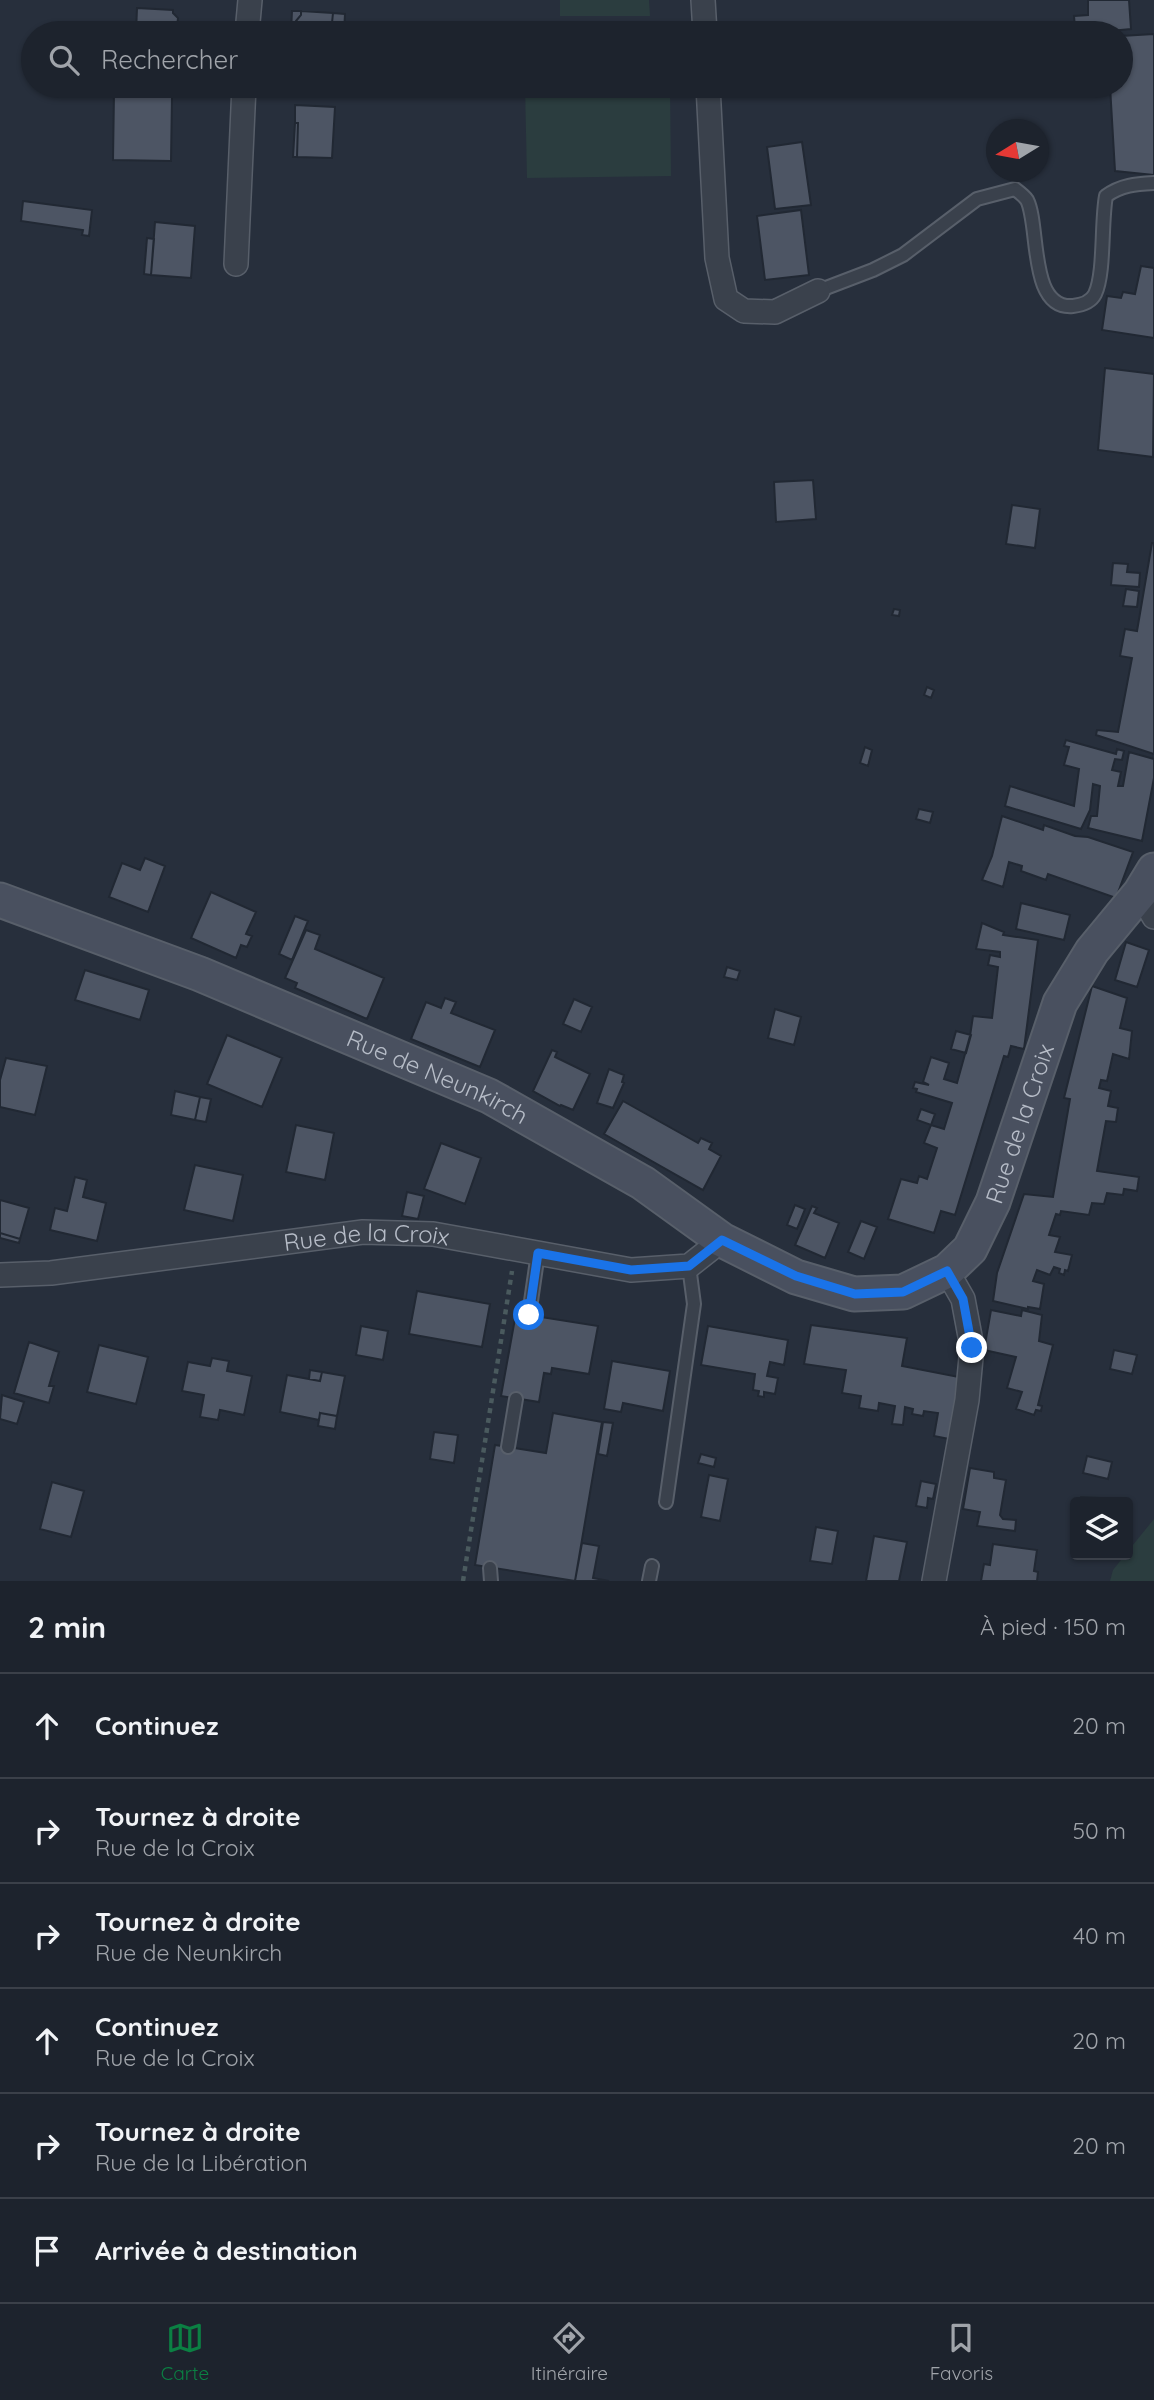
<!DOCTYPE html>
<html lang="fr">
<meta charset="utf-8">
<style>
:root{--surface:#1d232d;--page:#2a2f39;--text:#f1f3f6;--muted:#a0a4aa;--line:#3b4049;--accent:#0b8043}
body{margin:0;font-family:Quicksand,sans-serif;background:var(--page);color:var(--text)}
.controls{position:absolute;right:21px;bottom:21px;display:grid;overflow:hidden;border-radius:7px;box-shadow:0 2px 5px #0004}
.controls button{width:63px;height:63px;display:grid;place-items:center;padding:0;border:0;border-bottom:2px solid var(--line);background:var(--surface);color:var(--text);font:35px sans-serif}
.compass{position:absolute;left:986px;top:119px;width:63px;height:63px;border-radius:50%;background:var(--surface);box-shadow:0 2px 5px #0004;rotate:259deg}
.stop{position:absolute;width:21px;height:21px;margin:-16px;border:5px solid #1a73e8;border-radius:50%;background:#fff}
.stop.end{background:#1a73e8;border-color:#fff;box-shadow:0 2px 7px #0008}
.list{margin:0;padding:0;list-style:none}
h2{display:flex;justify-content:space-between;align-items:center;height:91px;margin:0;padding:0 28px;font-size:30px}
h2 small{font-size:23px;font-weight:400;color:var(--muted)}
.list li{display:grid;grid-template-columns:46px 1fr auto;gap:21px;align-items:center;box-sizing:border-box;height:105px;padding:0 28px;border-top:2px solid var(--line)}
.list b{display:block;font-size:26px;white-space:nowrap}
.list p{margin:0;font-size:23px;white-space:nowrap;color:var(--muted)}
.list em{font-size:23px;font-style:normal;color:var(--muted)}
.icon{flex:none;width:38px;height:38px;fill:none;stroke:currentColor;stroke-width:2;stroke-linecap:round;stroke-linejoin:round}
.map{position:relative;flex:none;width:1154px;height:1581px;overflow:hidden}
.search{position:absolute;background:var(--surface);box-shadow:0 2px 5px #0004;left:21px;right:21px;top:21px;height:77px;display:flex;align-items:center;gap:18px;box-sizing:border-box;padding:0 24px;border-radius:38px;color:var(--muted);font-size:26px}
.sheet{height:721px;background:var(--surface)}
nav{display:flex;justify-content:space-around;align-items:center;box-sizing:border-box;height:98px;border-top:2px solid var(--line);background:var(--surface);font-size:19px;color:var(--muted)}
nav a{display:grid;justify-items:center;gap:4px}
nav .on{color:var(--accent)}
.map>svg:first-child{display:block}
.green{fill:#2b3d3f}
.building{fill:#4d5564;stroke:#212833;stroke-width:2}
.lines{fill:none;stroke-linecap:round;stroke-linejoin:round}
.lane-casing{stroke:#585f6a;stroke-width:16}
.street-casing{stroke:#585f6a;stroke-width:26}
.secondary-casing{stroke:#585f6a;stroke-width:37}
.path{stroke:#4a5a5e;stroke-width:4.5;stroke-dasharray:5 5;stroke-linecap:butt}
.lane{stroke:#3a414c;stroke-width:12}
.street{stroke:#3a414c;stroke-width:23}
.secondary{stroke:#49505f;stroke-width:33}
.route{stroke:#1a73e8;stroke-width:9}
.labels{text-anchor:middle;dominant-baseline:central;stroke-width:6;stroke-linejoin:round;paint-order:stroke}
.street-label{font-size:24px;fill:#b6bcc7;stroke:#1f2631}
</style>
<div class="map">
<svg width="1154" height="1581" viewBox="0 0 1154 1581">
<rect width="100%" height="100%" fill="#272f3c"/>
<path class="green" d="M560 0H649L650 16H560Z
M525 86H670L671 176 527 178Z
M1154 1519V1581H1110L1113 1570 1125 1555H1128V1551Z"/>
<path class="building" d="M1088 0H1129L1131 29 1090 33 1089 28H1075L1074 16 1088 15Z
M137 8 173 10V13L178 18 177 27 172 33H136Z
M292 11H301V15L296 21 295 33H287L291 31Z
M301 11 333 13 331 33H295L296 21 301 15Z
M333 13 345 14 344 33H331Z
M1154 34V175L1115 171 1110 86H1121V36Z
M114 92 172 97 171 161 113 160Z
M295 105 335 107 332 158 297 157 298 123H295Z
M295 123H298L297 157H293Z
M802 142 811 205 775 209 767 147Z
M23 201 92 210 89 236 82 235 83 230 21 221Z
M801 210 809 275 765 280 757 216Z
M155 222 195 226 191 278 151 275Z
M147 238 154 239 151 275 144 274Z
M1141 266 1154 268V338L1102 330 1107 296 1121 298 1123 292 1135 294Z
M1105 368 1154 374 1153 457 1098 450Z
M813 480 816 519 776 522 774 482Z
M1012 505 1040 509 1035 548 1006 544Z
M1152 543H1154V754L1096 735 1097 730 1118 732 1132 658 1120 656 1125 629 1137 631Z
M1113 563 1128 564 1127 572 1140 573 1139 587 1111 585Z
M1126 589 1139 591 1137 607 1123 606Z
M894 609 900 610 899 616 892 615Z
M927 687 934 690 931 698 924 695Z
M1066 740 1116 754 1117 749 1124 751 1122 760 1115 759 1112 770 1121 772 1118 786H1123L1129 752 1154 759V778L1142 841 1088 828 1091 816H1097L1100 786 1093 784 1090 810 1081 829 1005 806 1010 786 1074 806 1079 769 1064 765 1069 747 1064 746Z
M865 747 872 750 868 766 860 763Z
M919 809 933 812 930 823 916 819Z
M1002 816 1043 830 1044 825 1075 836 1088 837 1133 852 1116 898 1048 874 1046 880 1021 871 1022 866 1009 862 1003 887 982 880 992 856Z
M145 858 165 866 148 912 109 897 122 863 140 870Z
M211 892 256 912 246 934 252 936 247 947 241 945 236 958 191 938Z
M1021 903 1070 915 1064 940 1016 929Z
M295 916 308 921 292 960 279 954Z
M982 923 1004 932 1003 935 1038 940 1024 1049 1011 1046 1008 1057 1004 1056 955 1215 941 1211 934 1233 888 1219 901 1179 917 1183 919 1176 927 1179 937 1148 924 1143 931 1125 944 1129 952 1103 916 1092 917 1089 913 1088 915 1082 929 1085 923 1082 931 1057 949 1063 944 1079 957 1083 970 1036 973 1016 992 1018 998 967 988 965 990 955 1000 957V952L976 949Z
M306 930 320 935 315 949 384 978 367 1019 295 988 297 983 285 978Z
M1126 942 1149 950 1137 987 1115 980Z
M727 967 740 971 737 980 724 977Z
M85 970 149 990 140 1020 75 1000Z
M1092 986 1127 998 1120 1028 1132 1031 1129 1059 1113 1054 1107 1081 1101 1080 1099 1088 1111 1091 1108 1106 1118 1108 1116 1122 1106 1121 1097 1171 1139 1177 1137 1191 1124 1189 1123 1195 1107 1193 1104 1204 1092 1203 1089 1215 1061 1211 1060 1215 1056 1214 1049 1235 1060 1237 1055 1252 1072 1255 1068 1271 1065 1270 1064 1275 1059 1273 1060 1269 1054 1267 1050 1275 1037 1270 1033 1281 1044 1284 1040 1309 1028 1307V1309L993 1301 997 1273 1024 1194 1053 1197 1070 1099 1064 1098Z
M445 998 456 1002 451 1013 495 1030 480 1067 411 1039 426 1002 441 1008Z
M574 999 592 1007 581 1032 563 1024Z
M775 1009 801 1017 794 1045 768 1038Z
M956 1031 971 1035 966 1053 951 1049Z
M227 1035 282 1058 262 1107 207 1084Z
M552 1050 557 1052 555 1057 590 1074 573 1110 561 1105 560 1106 533 1091Z
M6 1058 47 1066 35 1115 0 1107V1080Z
M609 1069 624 1075 622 1082 624 1083 613 1108 597 1103Z
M175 1091 200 1097 195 1120 171 1115Z
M200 1097 211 1099 206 1122 195 1120Z
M623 1101 698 1143 701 1138 712 1143 709 1149 721 1156 703 1190 604 1134Z
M921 1109 935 1114 931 1125 917 1120Z
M296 1125 334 1133 325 1180 286 1172Z
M441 1143 481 1158 465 1204 424 1189Z
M195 1165 243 1175 233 1221 184 1210Z
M75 1177 87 1180 83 1197 106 1203 97 1241 50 1230 55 1208 67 1211Z
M407 1192 424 1196 418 1219 402 1216Z
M0 1200 29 1208 20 1239 0 1233Z
M795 1205 805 1209 797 1229 787 1225Z
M812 1206 817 1208 814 1213 839 1223 825 1258 795 1245Z
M861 1221 877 1227 864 1259 848 1252Z
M0 1233 20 1239 19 1243 0 1238Z
M417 1291 490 1304 482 1347 409 1334Z
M991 1310 1021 1316 1022 1310 1042 1315 1039 1341 1053 1345 1038 1405 1042 1406 1041 1411 1036 1410 1034 1415 1016 1409 1022 1392 1007 1388 1016 1357 984 1350Z
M516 1313 598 1326 589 1374 552 1368 551 1374 544 1373 539 1402 501 1396Z
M811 1325 907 1338 902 1366 964 1378 954 1440 934 1436 938 1413 924 1411 923 1416 912 1414 913 1409 905 1407 903 1425 892 1424 895 1406 879 1403 878 1411 859 1408 861 1396 842 1393 846 1370 804 1364Z
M361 1326 388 1331 383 1360 356 1355Z
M708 1326 788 1340 784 1365 770 1362 767 1376 778 1378 775 1394 764 1392V1397L758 1396 759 1391 753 1390 755 1374 701 1365Z
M29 1342 59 1352 49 1386H54L49 1403 14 1393Z
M99 1345 148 1357 136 1404 87 1392Z
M1114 1350 1137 1355 1132 1374 1110 1369Z
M212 1358 229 1361 227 1371 252 1376 244 1415 220 1410 218 1420 200 1417 204 1395 182 1391 188 1362 210 1366Z
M612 1361 670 1371 663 1411 623 1403 621 1412 604 1409Z
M310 1370 322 1372 320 1381 309 1379Z
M322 1372 345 1376 337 1416 320 1413 319 1420 280 1412 287 1375 320 1381Z
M2 1395 24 1402 17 1424 0 1419Z
M320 1413 337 1416 335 1429 318 1426Z
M553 1413 602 1422 575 1581 475 1565 495 1445 546 1453Z
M603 1422 613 1423 607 1456 598 1454Z
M434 1432 458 1435 454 1463 430 1459Z
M701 1454 716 1458 714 1467 698 1463Z
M1087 1456 1112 1462 1108 1479 1083 1473Z
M970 1468 994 1472V1478L1006 1480 1000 1515 1003 1519 1016 1520 1015 1531 977 1526 980 1512 963 1509Z
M709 1475 728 1479 720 1521 701 1517Z
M921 1481 936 1484 933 1499 928 1498 927 1508 916 1506Z
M52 1482 84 1491 71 1537 40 1529Z
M1081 1497 1099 1498V1502H1080Z
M816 1527 838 1531 832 1564 810 1561Z
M874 1536 907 1542 899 1581H866Z
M582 1543 599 1546 593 1578 609 1581H575Z
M993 1544 1037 1550 1034 1571 1038 1572 1037 1581H981L984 1564 990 1565Z"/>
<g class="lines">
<defs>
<path id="lane" d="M818 291 873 270 903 255 977 199 1015 189C1019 192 1025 197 1027 200 1040 225 1028 310 1073 306 1082 305 1091 302 1095 294 1105 273 1101 222 1106 196 1121 185 1136 184 1154 183
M529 1315 538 1253
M508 1447 516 1399
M666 1502 694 1304 689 1266
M490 1568 491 1581
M649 1581 652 1566"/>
<g id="street">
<path d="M703 0 705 33"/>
<path d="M247 33 250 0"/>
<path d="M708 86 717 258 726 299 744 311 775 312 818 291"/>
<path d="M236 264 244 86"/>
<path d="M1140 893 1154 917"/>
<path id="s1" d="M0 1275 51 1273 363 1232 433 1234 631 1270 689 1266 722 1240"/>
<path d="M934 1581 967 1400 972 1347 963 1299 947 1271"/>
</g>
<g id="secondary">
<path id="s2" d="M0 900 200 974 489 1096 643 1183 722 1240 796 1277 854 1294 903 1292 947 1271 970 1249 993 1202 1060 1003 1092 951 1140 893 1154 870"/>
</g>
</defs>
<use href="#lane" class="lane-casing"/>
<use href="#street" class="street-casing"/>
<use href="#secondary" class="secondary-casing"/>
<path class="path" d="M463 1581 512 1271"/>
<use href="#lane" class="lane"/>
<use href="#street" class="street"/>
<use href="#secondary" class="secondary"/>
</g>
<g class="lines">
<path class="route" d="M529 1315 538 1253 631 1270 689 1266 722 1240 796 1276 855 1294 903 1292 947 1271 963 1299 972 1348"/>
</g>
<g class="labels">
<g class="street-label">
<text stroke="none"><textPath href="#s2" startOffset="472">Rue de Neunkirch</textPath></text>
<text stroke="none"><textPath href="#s2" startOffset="1209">Rue de la Croix</textPath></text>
<text stroke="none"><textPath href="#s1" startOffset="369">Rue de la Croix</textPath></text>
</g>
</g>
</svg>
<div class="controls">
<button><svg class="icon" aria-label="layers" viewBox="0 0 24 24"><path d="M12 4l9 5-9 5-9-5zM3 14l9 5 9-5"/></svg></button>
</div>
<svg class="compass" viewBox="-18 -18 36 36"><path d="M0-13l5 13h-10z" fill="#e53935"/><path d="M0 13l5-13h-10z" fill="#a0a4aa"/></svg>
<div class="stop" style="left:529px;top:1315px"></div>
<div class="stop end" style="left:972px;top:1348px"></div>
<div class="search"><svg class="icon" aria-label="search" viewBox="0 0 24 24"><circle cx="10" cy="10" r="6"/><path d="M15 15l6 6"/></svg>Rechercher</div>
</div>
<section class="sheet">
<h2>2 min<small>À pied · 150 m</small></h2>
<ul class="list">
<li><svg class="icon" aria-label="ahead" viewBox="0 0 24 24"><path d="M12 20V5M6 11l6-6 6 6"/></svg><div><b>Continuez</b></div><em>20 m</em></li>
<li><svg class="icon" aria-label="right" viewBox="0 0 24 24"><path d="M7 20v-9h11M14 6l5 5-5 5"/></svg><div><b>Tournez à droite</b><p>Rue de la Croix</p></div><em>50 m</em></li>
<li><svg class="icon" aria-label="right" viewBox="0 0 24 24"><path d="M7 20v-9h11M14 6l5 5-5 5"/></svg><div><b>Tournez à droite</b><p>Rue de Neunkirch</p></div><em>40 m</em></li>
<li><svg class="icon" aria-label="ahead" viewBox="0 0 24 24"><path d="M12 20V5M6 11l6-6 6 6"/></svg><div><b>Continuez</b><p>Rue de la Croix</p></div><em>20 m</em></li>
<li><svg class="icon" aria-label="right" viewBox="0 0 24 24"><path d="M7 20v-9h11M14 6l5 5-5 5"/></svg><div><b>Tournez à droite</b><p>Rue de la Libération</p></div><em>20 m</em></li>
<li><svg class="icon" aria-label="arrive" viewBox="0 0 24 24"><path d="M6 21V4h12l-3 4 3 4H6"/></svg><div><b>Arrivée à destination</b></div></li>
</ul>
</section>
<nav>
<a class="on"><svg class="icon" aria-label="map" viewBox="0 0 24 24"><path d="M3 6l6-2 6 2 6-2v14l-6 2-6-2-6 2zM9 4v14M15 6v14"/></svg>Carte</a>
<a><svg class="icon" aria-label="directions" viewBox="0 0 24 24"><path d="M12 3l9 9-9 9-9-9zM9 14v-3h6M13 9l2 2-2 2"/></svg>Itinéraire</a>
<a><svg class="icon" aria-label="saved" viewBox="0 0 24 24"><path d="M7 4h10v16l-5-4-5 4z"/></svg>Favoris</a>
</nav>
